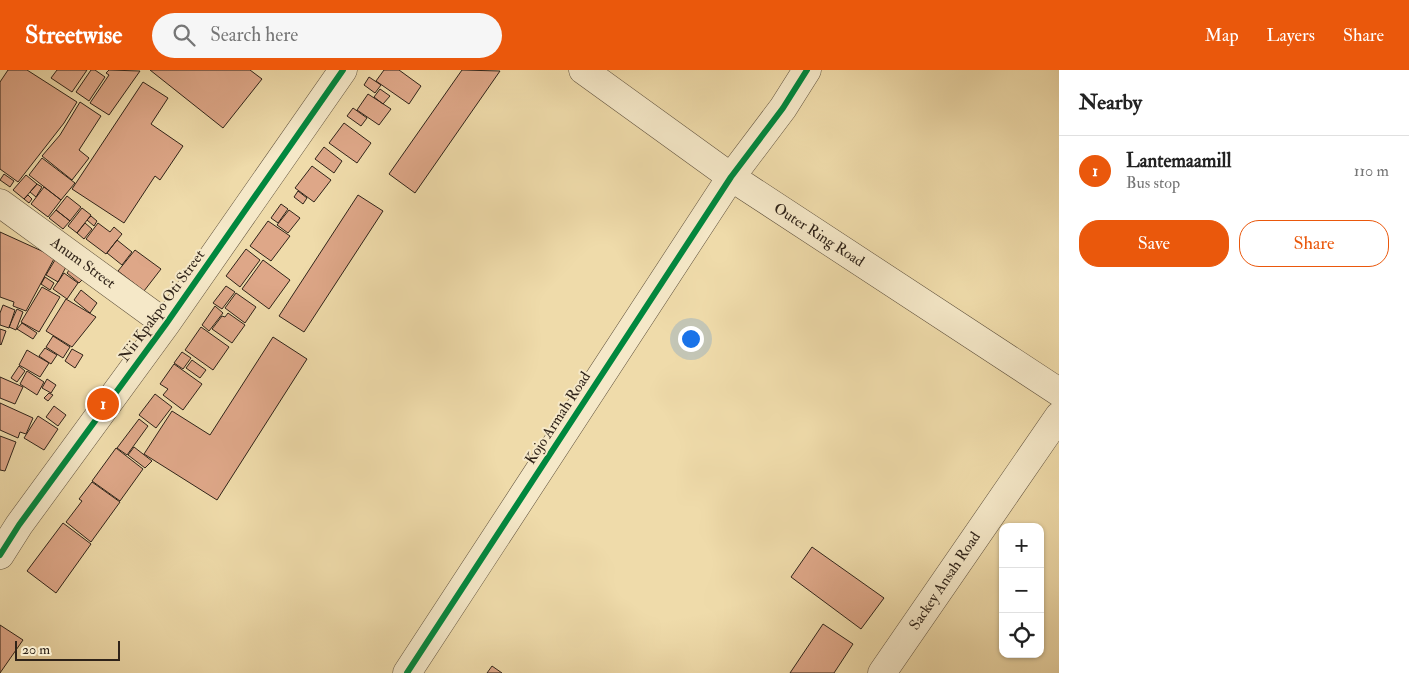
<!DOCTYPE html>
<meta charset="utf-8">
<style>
:root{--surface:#fff;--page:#f6f6f6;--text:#222;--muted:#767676;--line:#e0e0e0;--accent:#ea580c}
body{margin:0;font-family:"IM FELL Double Pica",serif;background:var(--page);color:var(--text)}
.controls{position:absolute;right:15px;bottom:15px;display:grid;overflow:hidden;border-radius:10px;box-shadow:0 1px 4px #0004}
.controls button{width:45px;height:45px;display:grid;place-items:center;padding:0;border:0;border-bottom:1px solid var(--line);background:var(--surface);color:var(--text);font:25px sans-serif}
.scale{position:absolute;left:15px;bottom:12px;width:105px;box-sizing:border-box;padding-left:5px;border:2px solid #2f2319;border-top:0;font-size:14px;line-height:18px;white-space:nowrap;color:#2f2319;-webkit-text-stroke:4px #f5e8c8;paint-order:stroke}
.you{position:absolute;left:690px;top:268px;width:18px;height:18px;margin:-12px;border:4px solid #fff;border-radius:50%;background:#1a73e8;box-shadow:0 0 0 8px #1a73e833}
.badge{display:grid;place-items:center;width:32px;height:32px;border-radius:50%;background:var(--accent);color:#fff;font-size:16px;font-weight:700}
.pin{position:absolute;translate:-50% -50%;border:2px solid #fff;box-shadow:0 1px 5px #0006}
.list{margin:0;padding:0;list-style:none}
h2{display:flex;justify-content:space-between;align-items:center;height:65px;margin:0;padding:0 20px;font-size:21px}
h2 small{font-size:16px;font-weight:400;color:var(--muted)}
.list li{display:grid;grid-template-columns:32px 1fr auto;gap:15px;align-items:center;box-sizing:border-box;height:70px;padding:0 20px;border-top:1px solid var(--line)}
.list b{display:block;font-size:19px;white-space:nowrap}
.list p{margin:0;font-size:16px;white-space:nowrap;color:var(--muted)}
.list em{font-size:16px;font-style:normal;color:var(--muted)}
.actions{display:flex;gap:10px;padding:15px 20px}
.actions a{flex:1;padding:11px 0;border:1px solid var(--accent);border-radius:20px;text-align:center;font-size:18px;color:var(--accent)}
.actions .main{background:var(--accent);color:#fff}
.icon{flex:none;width:28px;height:28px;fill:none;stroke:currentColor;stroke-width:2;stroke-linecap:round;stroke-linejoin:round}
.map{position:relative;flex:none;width:1059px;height:603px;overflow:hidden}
header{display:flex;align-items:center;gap:30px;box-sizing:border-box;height:70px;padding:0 25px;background:var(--accent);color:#fff}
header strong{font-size:24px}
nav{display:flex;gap:28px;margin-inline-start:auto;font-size:18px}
.search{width:350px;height:45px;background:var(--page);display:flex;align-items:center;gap:12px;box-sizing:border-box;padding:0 18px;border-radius:28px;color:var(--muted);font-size:19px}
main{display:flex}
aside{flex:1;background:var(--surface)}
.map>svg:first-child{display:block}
.building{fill:#dea788;stroke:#2f2319}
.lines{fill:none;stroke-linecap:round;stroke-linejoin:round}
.minor-casing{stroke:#5f513d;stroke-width:29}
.minor{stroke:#f5e8c8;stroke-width:28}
.cycleway-casing{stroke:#f5e8c8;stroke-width:9}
.cycleway{stroke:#00873e;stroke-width:6}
.labels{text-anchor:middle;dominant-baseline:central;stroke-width:4;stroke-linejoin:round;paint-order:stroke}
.street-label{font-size:15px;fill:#2f2319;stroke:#f5e8c8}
</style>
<header>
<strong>Streetwise</strong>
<div class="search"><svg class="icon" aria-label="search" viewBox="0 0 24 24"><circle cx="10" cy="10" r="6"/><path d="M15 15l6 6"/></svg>Search here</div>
<nav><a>Map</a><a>Layers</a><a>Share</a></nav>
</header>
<main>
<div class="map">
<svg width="1059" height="603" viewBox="0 0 1059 603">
<rect width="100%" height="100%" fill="#efdbaa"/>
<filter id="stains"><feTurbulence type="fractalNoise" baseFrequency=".004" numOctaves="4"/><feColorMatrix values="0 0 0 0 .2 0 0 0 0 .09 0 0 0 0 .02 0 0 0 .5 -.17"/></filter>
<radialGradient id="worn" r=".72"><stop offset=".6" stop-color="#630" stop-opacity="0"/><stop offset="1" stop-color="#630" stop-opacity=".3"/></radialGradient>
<path class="building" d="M8 0H27L77 32 64 53 18 112 0 99V12Z
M57 0H87L72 22 51 8Z
M91 0H95L105 7 89 31 76 22Z
M109 0 140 1 109 45 90 33 109 5 106 3Z
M150 0H250L262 9 223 58Z
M384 0H399L421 16 409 34 376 11Z
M462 0 500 1 415 123 389 104Z
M369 7 381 15 375 23 364 15Z
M143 12 168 28 151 54 183 76 160 110 155 106 124 153 72 119Z
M380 19 390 26 383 34 374 27Z
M368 24 391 39 379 55 357 40Z
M80 32 101 46 79 80 89 88 72 110 42 86 60 65Z
M353 38 367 48 361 56 347 46Z
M344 53 371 73 357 93 329 73Z
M324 77 342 91 334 103 315 89Z
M42 88 75 113 61 130 29 105Z
M312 96 331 110 314 132 295 118Z
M4 104 14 111 10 117 0 110Z
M26 105 37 114 24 129 13 120Z
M37 114 42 117 36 127 30 122Z
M44 117 61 130 48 147 31 134Z
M298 121 307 128 303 134 294 127Z
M28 125 32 129 29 133 24 129Z
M358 125 383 141 304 262 279 246Z
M67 126 81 137 70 151 56 140Z
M281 134 288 139 278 153 271 148Z
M82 138 91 145 77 163 68 156Z
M56 140 70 151 63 159 49 148Z
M289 140 300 148 288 163 277 155Z
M91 146 97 151 94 156 87 150Z
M268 151 290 166 271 191 250 176Z
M85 153 92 159 84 169 77 163Z
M98 153 110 162 114 157 122 164 106 184 86 169Z
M0 162 55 187 26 241 13 236 14 232 0 227Z
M117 170 132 182 122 195 107 183Z
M246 179 260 190 240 217 226 206Z
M135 180 161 199 144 221 118 201Z
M55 190 66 197 58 212 46 205Z
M263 190 290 210 269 239 242 219Z
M72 196 85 207 79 213 67 203Z
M64 203 78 213 67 229 53 219Z
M45 207 54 213 50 220 41 214Z
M226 216 235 222 222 239 213 233Z
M42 217 60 227 39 262 21 252Z
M81 220 97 233 90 243 74 230Z
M236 223 256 237 245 253 225 238Z
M66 229 96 247 72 277 46 261Z
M3 235 15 240 9 258 0 255V243Z
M215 236 223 243 209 261 202 255Z
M17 239 23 242 16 260 9 257Z
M228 243 245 255 232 273 212 259 222 246 225 247Z
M22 253 37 263 33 269 17 259Z
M201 257 229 277 213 300 185 280Z
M0 259 6 261 1 275 0 274Z
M53 266 70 277 63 288 46 277Z
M273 267 307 289 217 430 144 384 172 341 210 365Z
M45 278 57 285 51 294 39 286Z
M72 279 83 285 75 298 65 291Z
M27 280 49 293 40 307 19 295Z
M182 282 191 288 183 299 174 293Z
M192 290 206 300 200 308 186 298Z
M174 294 202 314 183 340 163 325 168 319 160 314Z
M19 296 25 301 17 312 11 308Z
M27 301 44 312 37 325 20 314Z
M0 307 23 317 15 334 0 328Z
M47 309 56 315 51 323 42 318Z
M49 323 53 325 48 331 44 328Z
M155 324 172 337 156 358 139 345Z
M0 333 33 348 26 364 20 362 18 368 0 360Z
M54 336 66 345 58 356 46 347Z
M38 346 58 359 44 380 24 368Z
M139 349 148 356 127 385 117 378Z
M0 366 16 372 5 401 0 400Z
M134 377 152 391 145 398 128 385Z
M116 378 143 399 120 431 92 411Z
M92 412 120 432 91 472 66 452 82 431 79 429Z
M63 453 91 474 56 523 27 501Z
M812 477 884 528 861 559 791 507Z
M823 554 853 574 834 603H790Z
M0 555 23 570 0 603Z
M492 596 502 603H487Z"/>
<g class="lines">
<defs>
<path id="minor" d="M583 0 731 107 1059 322
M0 133 166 254
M0 485 19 455 166 254 343 0
M407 603 731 107 783 38 807 0
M882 603 1059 346"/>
</defs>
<use href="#minor" class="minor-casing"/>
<use href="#minor" class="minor"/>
<defs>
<path id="cycleway" d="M0 485 19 455 166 254 343 0
M407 603 731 107 783 38 807 0"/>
</defs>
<use href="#cycleway" class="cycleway-casing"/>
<use href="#cycleway" class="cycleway"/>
</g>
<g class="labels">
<g class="street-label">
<text transform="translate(819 165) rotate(33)">Outer Ring Road</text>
<text transform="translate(83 193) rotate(36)">Anum Street</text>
<text transform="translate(162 236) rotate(-54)">Nii Kpakpo Oti Street</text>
<text transform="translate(558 348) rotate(-57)">Kojo Armah Road</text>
<text transform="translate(945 511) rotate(-56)">Sackey Ansah Road</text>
</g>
</g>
<rect width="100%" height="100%" filter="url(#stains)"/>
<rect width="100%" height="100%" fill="url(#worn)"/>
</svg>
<div class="controls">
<button>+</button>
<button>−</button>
<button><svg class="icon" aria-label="locate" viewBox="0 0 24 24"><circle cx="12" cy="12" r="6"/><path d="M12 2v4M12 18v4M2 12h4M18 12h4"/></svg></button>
</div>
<div class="scale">20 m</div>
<div class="you"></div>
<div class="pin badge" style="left:103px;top:334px">1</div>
</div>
<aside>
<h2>Nearby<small></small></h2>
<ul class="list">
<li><span class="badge">1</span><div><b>Lantemaamill</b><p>Bus stop</p></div><em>110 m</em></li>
</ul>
<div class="actions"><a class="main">Save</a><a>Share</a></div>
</aside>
</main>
